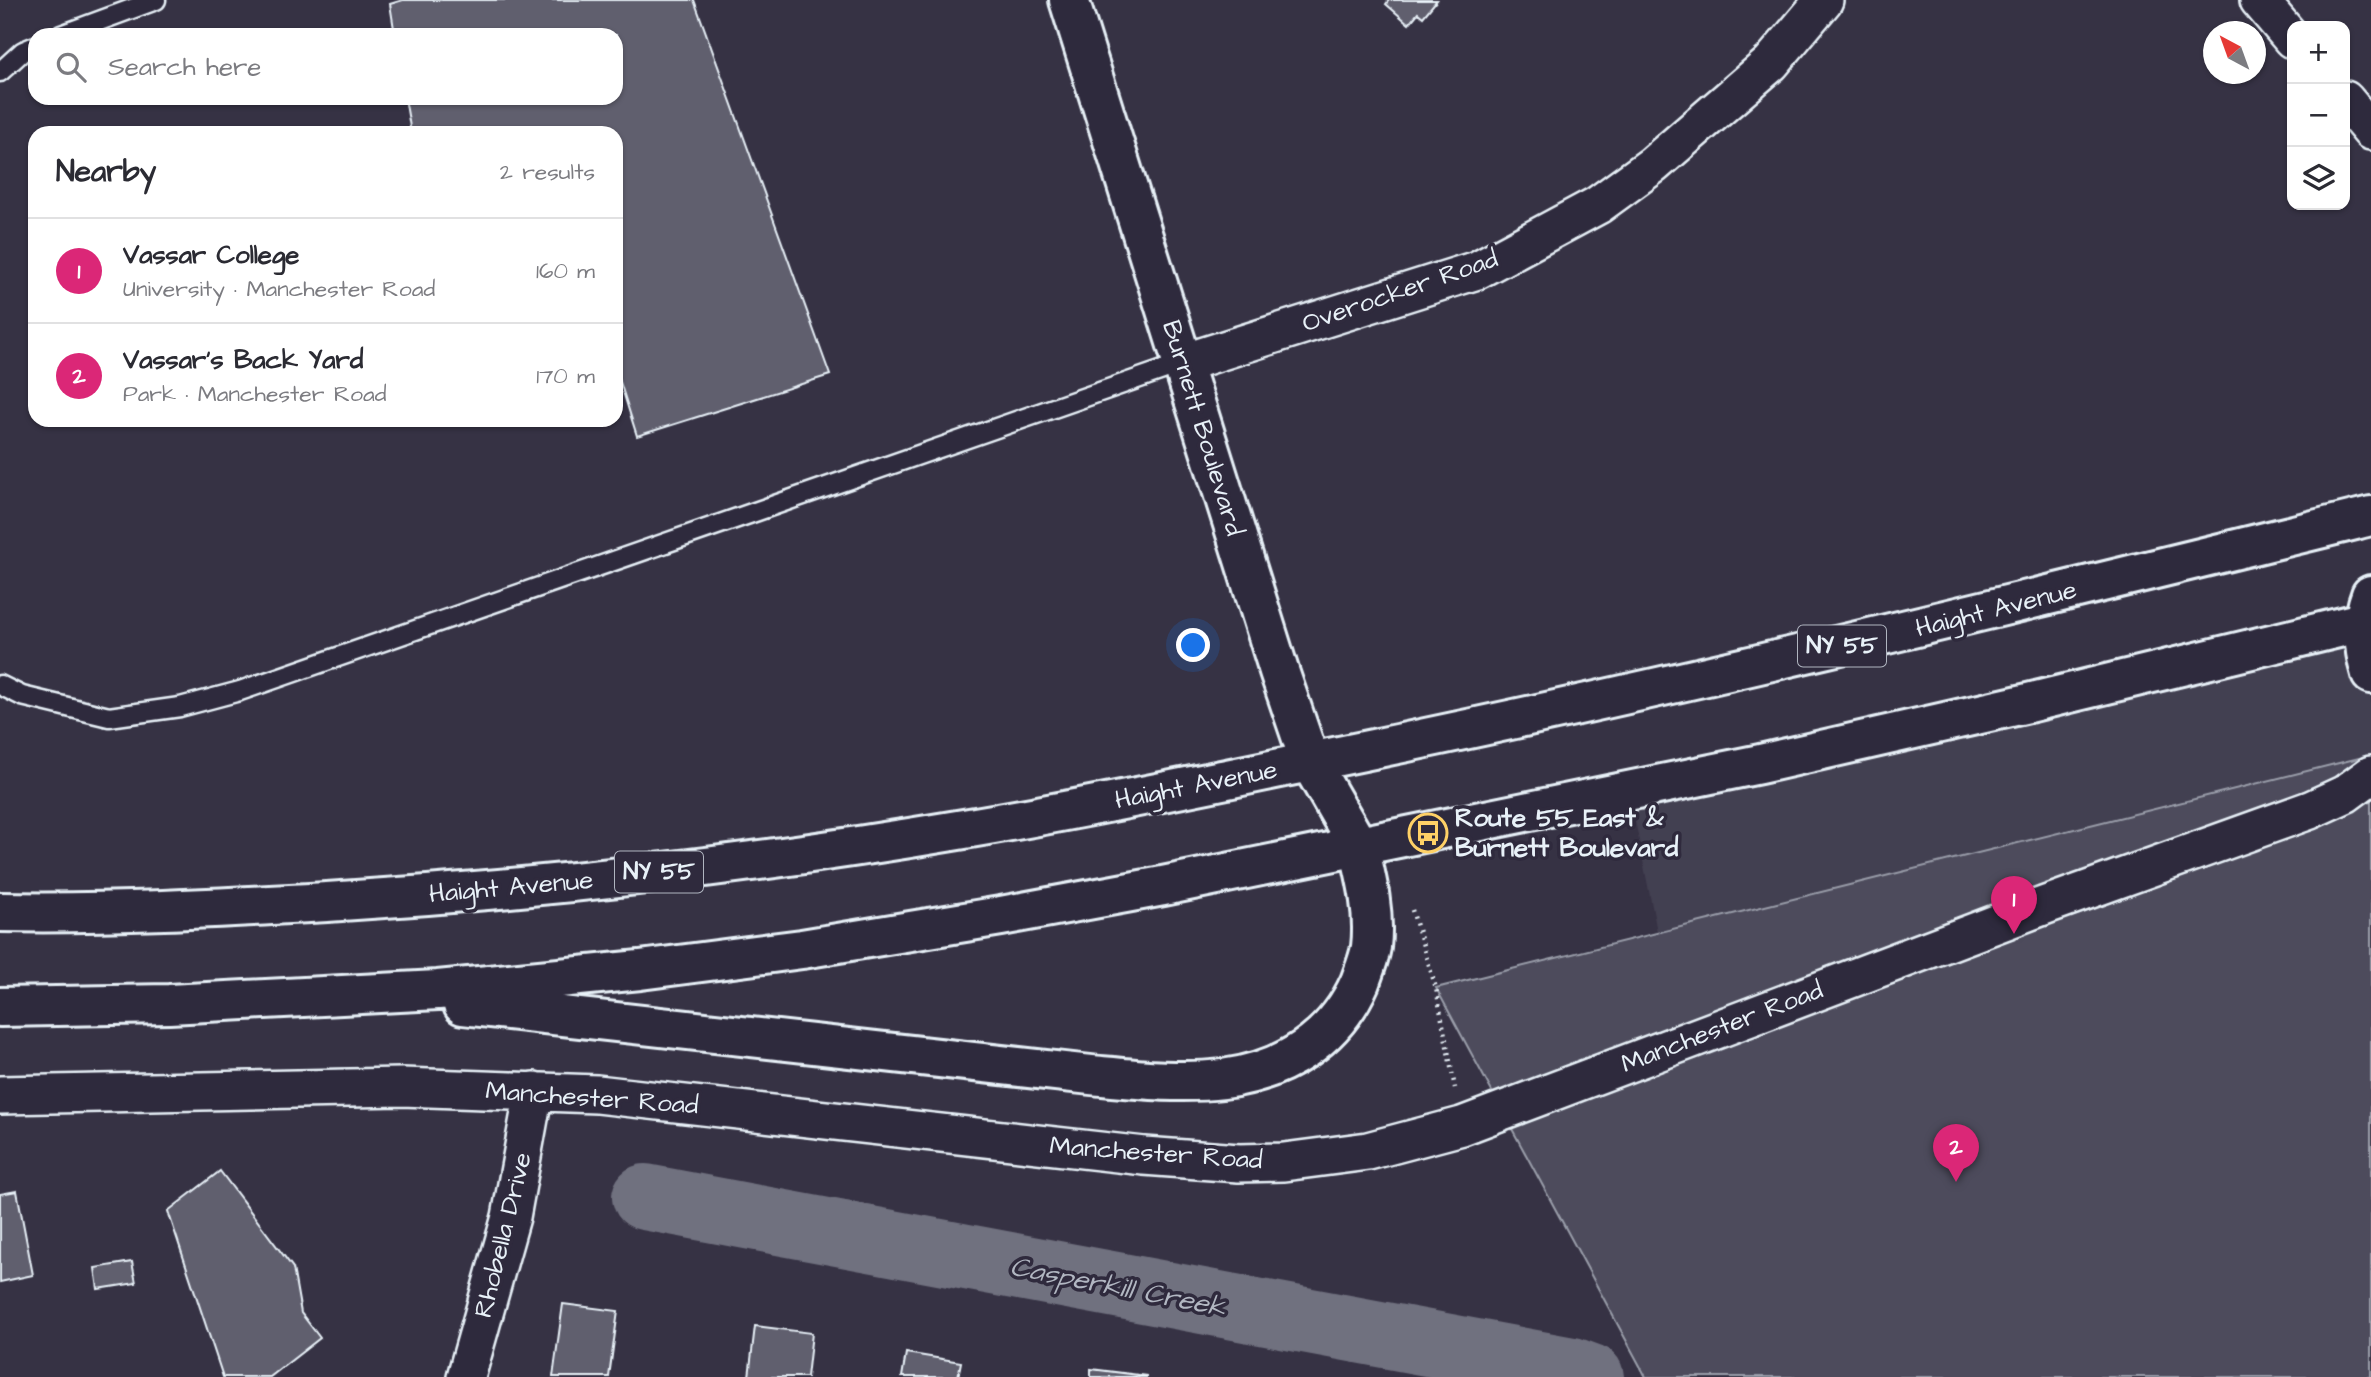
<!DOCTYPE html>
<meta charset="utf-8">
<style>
:root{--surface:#fff;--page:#f7f7f7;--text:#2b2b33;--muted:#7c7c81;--line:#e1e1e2;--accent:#db2777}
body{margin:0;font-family:"Architects Daughter",sans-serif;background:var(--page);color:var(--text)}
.controls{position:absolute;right:21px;top:21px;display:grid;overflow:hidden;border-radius:14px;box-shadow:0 2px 5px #0004}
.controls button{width:63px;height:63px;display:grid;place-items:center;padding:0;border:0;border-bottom:2px solid var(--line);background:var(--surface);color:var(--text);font:35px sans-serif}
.compass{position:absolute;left:2203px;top:21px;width:63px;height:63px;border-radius:50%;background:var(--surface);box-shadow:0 2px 5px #0004;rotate:319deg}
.you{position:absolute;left:1194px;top:646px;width:24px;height:24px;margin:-18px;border:5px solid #fff;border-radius:50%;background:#1a73e8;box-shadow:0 0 0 10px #1a73e833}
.badge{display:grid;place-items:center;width:46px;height:46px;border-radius:50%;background:var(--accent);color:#fff;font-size:23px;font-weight:700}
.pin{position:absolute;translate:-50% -58px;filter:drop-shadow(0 2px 4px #0008)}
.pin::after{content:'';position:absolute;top:37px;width:24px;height:21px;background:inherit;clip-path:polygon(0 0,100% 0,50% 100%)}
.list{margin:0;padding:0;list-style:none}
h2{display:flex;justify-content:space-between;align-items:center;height:91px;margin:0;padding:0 28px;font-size:30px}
h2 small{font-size:23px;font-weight:400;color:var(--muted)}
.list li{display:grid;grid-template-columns:46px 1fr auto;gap:21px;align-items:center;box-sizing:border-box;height:105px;padding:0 28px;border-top:2px solid var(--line)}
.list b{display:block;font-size:26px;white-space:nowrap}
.list p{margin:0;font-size:23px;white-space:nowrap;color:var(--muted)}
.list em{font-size:23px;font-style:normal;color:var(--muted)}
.icon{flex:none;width:38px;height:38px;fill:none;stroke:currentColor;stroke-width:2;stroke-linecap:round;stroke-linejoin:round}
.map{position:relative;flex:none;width:2371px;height:1377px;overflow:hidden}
.search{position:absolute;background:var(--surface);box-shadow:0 2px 5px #0004;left:28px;top:28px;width:595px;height:77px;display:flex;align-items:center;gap:18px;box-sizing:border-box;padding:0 24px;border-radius:21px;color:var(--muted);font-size:26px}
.panel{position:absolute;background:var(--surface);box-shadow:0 2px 5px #0004;left:28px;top:126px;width:595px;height:301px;border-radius:21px}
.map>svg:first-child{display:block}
.built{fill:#433f51}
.green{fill:#4d4b5c;stroke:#9a9eaa;stroke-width:2}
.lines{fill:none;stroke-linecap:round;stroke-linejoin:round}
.river{stroke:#70717f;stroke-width:66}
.building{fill:#605e6e;stroke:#e8f1f8;stroke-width:2}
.service-casing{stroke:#e8f1f8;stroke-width:23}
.minor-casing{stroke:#e8f1f8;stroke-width:42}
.tertiary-casing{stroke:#e8f1f8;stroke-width:44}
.primary-casing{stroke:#e8f1f8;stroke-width:44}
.path{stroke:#e8f1f8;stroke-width:4.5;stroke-dasharray:2 5;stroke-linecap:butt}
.service{stroke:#2f2a3d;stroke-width:18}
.minor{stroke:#2f2a3d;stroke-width:37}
.tertiary{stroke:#2f2a3d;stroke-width:38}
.primary{stroke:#2f2a3d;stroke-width:38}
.labels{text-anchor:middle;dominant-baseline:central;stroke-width:7;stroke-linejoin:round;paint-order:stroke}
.shield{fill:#2f2a3d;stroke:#b0b5c0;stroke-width:2}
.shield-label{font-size:24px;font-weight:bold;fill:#e8f1f8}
.street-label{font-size:26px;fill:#e8f1f8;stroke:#2f2a3d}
.poi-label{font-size:26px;font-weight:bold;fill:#e8f1f8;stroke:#2f2a3d;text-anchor:start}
.water-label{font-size:28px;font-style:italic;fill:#b2b7c2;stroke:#2f2a3d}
</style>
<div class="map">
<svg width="2371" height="1377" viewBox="0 0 2371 1377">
<rect width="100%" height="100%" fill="#363244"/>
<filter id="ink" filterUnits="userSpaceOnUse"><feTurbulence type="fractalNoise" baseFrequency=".0143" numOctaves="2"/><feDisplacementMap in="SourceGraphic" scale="14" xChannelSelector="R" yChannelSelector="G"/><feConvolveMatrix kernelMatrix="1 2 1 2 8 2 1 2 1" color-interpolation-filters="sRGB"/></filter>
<g filter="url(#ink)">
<path class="built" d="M2371 622V1377L1685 1073 1630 795Z"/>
<path class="green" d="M2371 755V1377H1646L1436 988Z"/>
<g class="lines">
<path class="river" d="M645 1197 1572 1370 1591 1377"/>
</g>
<path class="building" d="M403 0H694L830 375 637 436 616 369V133H411L405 98H616V35H395L390 4Z
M1389 0H1437L1423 17 1418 13 1409 24 1386 4Z
M220 1171 293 1268 301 1313 320 1338 270 1377H223L168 1211Z
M17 1191 33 1275 0 1282V1194Z
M132 1262 136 1283 98 1289 95 1268Z
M563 1304 618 1311 609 1377H553Z
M755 1326 812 1333 807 1377H749Z
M906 1353 961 1362 958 1377H902Z
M1091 1369 1146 1376V1377H1091Z"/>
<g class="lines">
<defs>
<path id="service" d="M61 35 156 0
M0 72 23 51 35 46
M0 685 22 696 109 717 180 707 240 691 1183 363"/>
<path id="minor" d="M2259 0 2292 39
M2345 100 2371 131
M1183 363 1477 270 1598 205 1653 165 1771 63 1824 0
M0 1095 402 1087 597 1094 1144 1156 1239 1163 1284 1162 1368 1151 1462 1126 2046 905 2310 810 2345 794 2371 775
M466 1377 511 1217 534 1091"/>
<path id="tertiary" d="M1069 0 1279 671 1310 762 1359 847
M2371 595C2361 621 2363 647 2371 674"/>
<path id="primary" d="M0 912C109 914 218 908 327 902 540 889 753 865 964 829 1072 811 1179 789 1285 767 1650 694 2010 605 2371 516
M463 1005 1091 1075C1135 1079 1179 1084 1223 1079 1284 1071 1335 1039 1360 982 1364 971 1369 959 1371 947 1375 913 1367 880 1359 847
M0 1007 169 1004 438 990 640 970 802 949 1001 916 1163 886 1760 764 2024 704 2371 620"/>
</defs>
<use href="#service" class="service-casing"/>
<use href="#minor" class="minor-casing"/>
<use href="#tertiary" class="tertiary-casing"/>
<use href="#primary" class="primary-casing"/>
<path class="path" d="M1412 910 1436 988 1455 1088"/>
<use href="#service" class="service"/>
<use href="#minor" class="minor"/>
<use href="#tertiary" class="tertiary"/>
<use href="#primary" class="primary"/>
</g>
</g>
<defs>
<symbol id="bus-ring" viewBox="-11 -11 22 22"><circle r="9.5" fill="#2f2a3d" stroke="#ffd166" stroke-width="1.5"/><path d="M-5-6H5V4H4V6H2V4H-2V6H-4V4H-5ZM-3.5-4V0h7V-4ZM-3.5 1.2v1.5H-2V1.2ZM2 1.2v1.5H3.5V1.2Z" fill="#ffd166"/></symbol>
</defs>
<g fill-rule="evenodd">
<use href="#bus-ring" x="1406" y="811" width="44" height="44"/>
</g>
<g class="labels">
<g class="shield">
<rect x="1798" y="625.5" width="88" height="41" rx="5"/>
<rect x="615" y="851.5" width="88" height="41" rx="5"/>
</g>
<g class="shield-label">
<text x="1842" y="646">NY 55</text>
<text x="659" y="872">NY 55</text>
</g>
<g class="street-label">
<text transform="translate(1400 291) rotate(-19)">Overocker Road</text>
<text transform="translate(1203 428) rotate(73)">Burnett Boulevard</text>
<text transform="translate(1996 609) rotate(-14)">Haight Avenue</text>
<text transform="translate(1196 785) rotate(-11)">Haight Avenue</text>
<text transform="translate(511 887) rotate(-5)">Haight Avenue</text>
<text transform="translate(1722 1027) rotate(-21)">Manchester Road</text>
<text transform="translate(592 1098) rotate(4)">Manchester Road</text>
<text transform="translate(1156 1153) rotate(4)">Manchester Road</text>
<text transform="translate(503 1235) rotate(-76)">Rhobella Drive</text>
</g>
<g class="poi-label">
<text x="1455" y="818">Route 55 East &amp;<tspan x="1455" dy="30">Burnett Boulevard</tspan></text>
</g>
<g class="water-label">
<text transform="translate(1118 1287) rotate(11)">Casperkill Creek</text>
</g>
</g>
</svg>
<div class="controls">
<button>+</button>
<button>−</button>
<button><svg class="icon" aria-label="layers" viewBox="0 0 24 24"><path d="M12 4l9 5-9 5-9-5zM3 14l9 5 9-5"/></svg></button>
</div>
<svg class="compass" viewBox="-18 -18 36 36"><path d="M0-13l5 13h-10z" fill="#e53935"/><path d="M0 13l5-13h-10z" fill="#7c7c81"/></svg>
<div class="you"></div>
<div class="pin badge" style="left:2014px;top:934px">1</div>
<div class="pin badge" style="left:1956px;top:1182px">2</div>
<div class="search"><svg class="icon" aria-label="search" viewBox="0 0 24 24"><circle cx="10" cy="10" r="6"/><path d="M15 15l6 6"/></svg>Search here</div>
<section class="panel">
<h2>Nearby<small>2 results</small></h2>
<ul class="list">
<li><span class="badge">1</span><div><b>Vassar College</b><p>University · Manchester Road</p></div><em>160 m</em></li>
<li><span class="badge">2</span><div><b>Vassar's Back Yard</b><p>Park · Manchester Road</p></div><em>170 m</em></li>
</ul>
</section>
</div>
